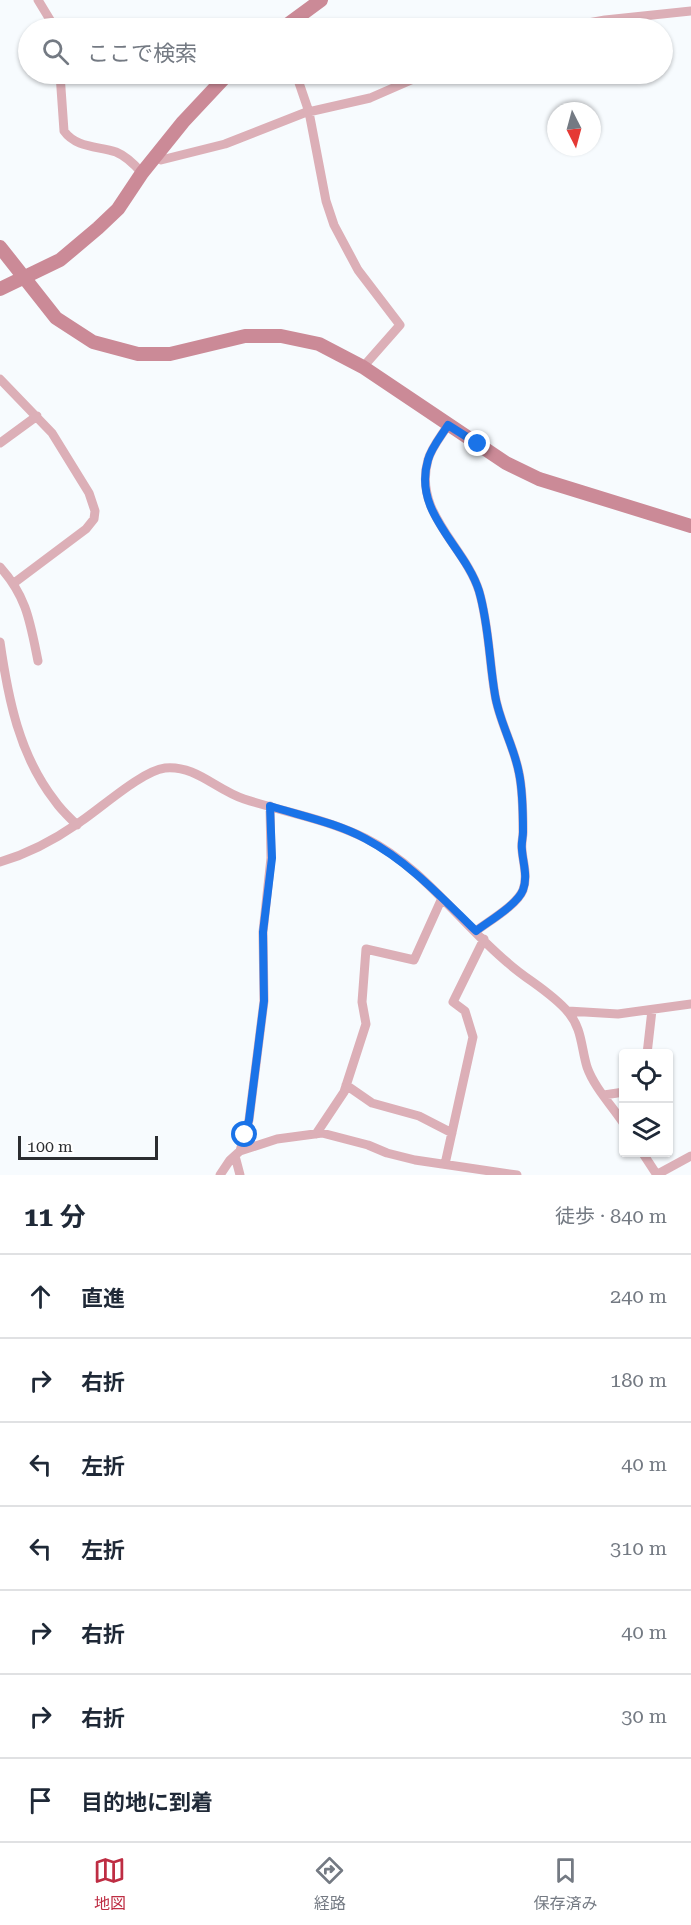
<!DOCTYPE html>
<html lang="ja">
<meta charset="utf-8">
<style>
:root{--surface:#fff;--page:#f6f6f7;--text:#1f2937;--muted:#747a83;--line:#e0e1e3;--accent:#be2d43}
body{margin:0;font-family:"Roboto Serif","Noto Sans JP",serif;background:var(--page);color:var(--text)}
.controls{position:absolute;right:18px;bottom:18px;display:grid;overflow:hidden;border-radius:6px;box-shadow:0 2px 4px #0004}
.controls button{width:54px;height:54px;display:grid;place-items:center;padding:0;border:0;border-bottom:2px solid var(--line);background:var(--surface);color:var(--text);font:30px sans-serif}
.compass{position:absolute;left:547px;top:102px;width:54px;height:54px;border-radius:50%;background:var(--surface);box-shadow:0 2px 4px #0004;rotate:174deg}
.scale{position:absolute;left:18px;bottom:15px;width:140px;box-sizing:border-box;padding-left:6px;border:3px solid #2b2d30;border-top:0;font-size:16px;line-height:21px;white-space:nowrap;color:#2b2d30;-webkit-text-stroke:4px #fff;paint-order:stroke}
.stop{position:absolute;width:18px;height:18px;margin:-14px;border:4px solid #1a73e8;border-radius:50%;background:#fff}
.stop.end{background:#1a73e8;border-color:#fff;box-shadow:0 2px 6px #0008}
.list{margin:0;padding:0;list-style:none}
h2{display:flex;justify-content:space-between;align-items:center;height:78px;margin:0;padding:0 24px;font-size:26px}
h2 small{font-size:20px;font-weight:400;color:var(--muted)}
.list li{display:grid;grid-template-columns:39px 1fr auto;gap:18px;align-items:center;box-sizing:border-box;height:84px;padding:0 24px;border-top:2px solid var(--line)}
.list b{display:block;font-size:22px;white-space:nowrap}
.list em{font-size:20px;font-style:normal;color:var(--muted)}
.icon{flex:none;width:33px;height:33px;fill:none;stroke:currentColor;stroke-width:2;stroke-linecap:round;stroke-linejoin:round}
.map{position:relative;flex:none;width:691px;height:1175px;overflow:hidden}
.search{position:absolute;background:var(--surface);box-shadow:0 2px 4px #0004;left:18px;right:18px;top:18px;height:66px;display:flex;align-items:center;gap:15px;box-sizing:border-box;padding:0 21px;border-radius:33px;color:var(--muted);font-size:22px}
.sheet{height:666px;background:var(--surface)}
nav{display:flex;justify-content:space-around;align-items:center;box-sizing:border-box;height:84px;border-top:2px solid var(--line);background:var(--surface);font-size:16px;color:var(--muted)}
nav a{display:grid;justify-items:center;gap:3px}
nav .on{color:var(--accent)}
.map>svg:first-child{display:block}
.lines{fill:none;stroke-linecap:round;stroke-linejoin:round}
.street{stroke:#dcafb7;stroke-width:9}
.secondary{stroke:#cb8a97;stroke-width:14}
.route{stroke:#1a73e8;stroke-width:8}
</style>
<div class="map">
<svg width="691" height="1175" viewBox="0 0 691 1175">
<rect width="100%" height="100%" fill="#f7fbfe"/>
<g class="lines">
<path class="street" d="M38 0 55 28
M560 28 605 20 691 11
M60 74 64 131C76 148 98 146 116 152 126 156 135 165 142 173
M296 74 309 112 326 201 334 225 358 270 400 325 363 367
M156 157 161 160 225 144 304 113 370 98 425 74
M0 379 52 433 89 493 95 511 94 519 86 529 14 583
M448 425C442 435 431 448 428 460 413 513 465 546 479 591 489 625 489 660 495 695 499 721 514 746 519 773 523 792 523 812 523 832 523 838 521 843 522 850 523 863 528 876 523 890 517 905 489 921 476 931
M0 443 37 416
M0 567C27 597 30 622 38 661
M0 642C8 698 19 755 55 801 61 810 69 817 77 825
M0 862C27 854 54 840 77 824 99 810 141 771 165 768 196 765 216 790 244 799 284 812 327 819 365 838 423 867 459 922 508 963 527 980 551 992 568 1012 582 1028 581 1047 587 1067 594 1087 612 1106 624 1124
M568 1011 618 1014 691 1004
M647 1054 652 1010
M346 1085 372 1103 419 1116 452 1133
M604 1095 624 1092
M316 1134 344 1092 366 1024 362 1002 366 949 414 960 442 898
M240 1151 249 1120 264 1001 263 932 271 858 270 806
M642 1152 657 1175
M235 1156 240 1175
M445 1164 473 1037 465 1011 453 1002 484 939
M220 1175 230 1160 240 1151 277 1139 322 1133 368 1145 387 1153 415 1160 517 1175
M656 1175 691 1156"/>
<path class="secondary" d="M283 28 321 0
M0 247 56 318 93 342 138 354H170L245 336H281L319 344 363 367 506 463 539 479 691 526
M0 289 60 260 98 228 118 209 142 173 183 122 228 74"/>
</g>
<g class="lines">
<path class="route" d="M245 1135 249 1120 264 1001 263 932 272 858 270 806C302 816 337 823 366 839 409 862 441 897 476 931 489 921 517 905 523 890 528 877 523 863 522 850 521 843 523 838 523 832 523 812 523 792 519 773 514 746 499 721 495 695 489 660 489 625 479 591 465 546 412 513 428 460 431 448 442 435 448 425L478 444"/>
</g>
</svg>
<div class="controls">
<button><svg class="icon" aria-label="locate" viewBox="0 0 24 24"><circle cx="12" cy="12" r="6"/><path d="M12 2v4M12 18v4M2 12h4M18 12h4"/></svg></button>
<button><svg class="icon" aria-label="layers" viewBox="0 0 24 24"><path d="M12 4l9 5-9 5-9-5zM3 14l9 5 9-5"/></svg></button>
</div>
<svg class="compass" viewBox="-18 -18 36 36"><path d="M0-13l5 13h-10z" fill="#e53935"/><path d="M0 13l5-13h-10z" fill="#747a83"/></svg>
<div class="scale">100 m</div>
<div class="stop" style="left:245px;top:1135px"></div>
<div class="stop end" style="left:478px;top:444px"></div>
<div class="search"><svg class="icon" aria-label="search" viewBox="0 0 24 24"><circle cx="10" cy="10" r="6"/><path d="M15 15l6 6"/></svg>ここで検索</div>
</div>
<section class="sheet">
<h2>11 分<small>徒歩 · 840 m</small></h2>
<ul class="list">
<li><svg class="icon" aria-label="ahead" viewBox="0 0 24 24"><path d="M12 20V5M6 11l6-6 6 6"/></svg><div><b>直進</b></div><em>240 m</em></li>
<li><svg class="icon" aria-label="right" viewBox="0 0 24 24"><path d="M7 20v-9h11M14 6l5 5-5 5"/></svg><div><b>右折</b></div><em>180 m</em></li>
<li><svg class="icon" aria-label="left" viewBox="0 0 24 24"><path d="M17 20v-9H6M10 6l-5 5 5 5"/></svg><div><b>左折</b></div><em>40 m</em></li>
<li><svg class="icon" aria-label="left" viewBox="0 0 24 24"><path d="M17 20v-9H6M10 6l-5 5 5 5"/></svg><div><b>左折</b></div><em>310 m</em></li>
<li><svg class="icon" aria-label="right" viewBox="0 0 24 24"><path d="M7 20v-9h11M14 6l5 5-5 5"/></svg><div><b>右折</b></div><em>40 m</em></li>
<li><svg class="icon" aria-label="right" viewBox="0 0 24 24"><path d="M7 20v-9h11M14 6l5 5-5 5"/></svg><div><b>右折</b></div><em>30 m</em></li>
<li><svg class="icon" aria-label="arrive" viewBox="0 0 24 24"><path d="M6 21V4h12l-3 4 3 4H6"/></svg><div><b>目的地に到着</b></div></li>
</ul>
</section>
<nav>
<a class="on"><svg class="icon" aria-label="map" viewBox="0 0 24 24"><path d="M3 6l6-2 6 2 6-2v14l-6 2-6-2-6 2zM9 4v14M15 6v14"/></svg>地図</a>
<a><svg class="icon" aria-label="directions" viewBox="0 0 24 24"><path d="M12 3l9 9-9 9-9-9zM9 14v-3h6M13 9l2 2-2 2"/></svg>経路</a>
<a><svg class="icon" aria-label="saved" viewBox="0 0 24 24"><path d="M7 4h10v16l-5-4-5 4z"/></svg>保存済み</a>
</nav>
